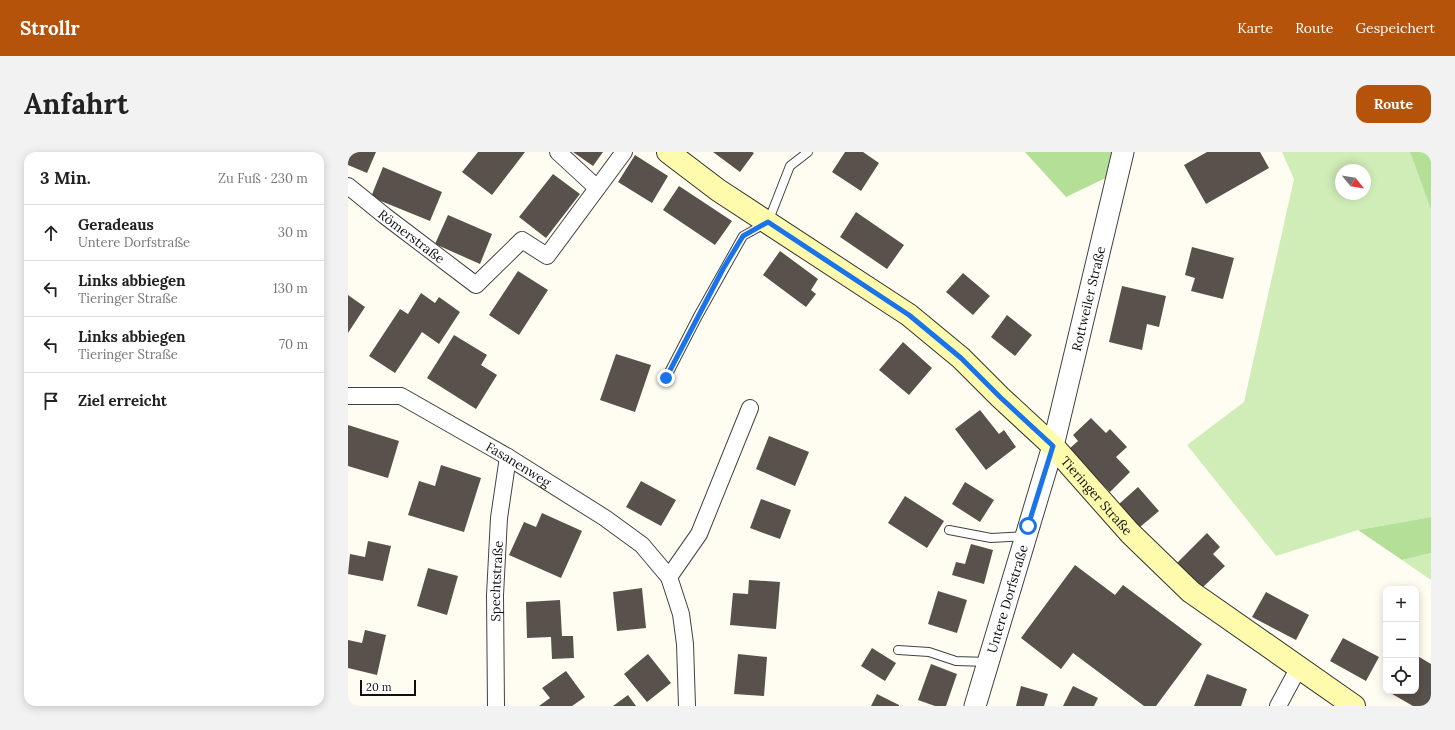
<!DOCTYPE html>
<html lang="de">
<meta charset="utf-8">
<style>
:root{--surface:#fff;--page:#f2f2f2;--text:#222;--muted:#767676;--line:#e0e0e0;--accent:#b45309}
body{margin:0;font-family:Lora,serif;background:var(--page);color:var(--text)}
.controls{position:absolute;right:12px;bottom:12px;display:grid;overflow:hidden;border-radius:8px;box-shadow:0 2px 10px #0003}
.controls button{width:36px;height:36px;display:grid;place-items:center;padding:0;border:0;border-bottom:1px solid var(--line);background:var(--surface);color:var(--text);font:20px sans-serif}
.compass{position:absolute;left:987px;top:12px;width:36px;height:36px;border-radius:50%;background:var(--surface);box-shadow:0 2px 10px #0003;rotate:120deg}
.scale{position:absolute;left:12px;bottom:10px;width:56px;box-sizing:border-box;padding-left:4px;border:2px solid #0f0f0f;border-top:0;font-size:11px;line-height:14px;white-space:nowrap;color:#0f0f0f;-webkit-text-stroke:3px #fff;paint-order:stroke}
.stop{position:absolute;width:12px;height:12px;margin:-9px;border:3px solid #1a73e8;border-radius:50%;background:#fff}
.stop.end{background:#1a73e8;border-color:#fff;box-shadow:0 1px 4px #0008}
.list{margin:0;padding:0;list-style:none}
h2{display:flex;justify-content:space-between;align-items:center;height:52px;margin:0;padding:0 16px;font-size:17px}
h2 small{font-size:13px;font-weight:400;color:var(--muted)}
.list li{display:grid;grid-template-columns:26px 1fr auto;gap:12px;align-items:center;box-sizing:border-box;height:56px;padding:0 16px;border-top:1px solid var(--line)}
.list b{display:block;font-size:15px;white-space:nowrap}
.list p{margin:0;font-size:13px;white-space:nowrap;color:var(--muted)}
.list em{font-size:13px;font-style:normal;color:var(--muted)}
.icon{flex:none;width:22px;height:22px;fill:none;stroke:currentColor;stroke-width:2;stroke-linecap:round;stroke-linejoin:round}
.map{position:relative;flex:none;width:1083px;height:554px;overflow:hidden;border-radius:12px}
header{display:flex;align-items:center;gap:24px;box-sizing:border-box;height:56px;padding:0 20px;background:var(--accent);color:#fff}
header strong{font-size:19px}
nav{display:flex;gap:22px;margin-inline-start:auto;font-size:14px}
.intro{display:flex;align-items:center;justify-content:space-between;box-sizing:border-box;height:96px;padding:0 24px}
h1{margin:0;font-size:28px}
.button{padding:10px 18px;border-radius:12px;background:var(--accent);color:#fff;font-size:14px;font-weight:700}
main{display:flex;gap:24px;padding:0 24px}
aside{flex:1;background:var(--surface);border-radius:12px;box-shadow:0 2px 10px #0003}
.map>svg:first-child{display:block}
.green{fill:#d0edb8;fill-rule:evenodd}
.forest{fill:#b3df96}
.building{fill:#59514b}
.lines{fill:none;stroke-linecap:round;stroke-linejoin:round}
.service-casing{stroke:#424242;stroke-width:10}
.minor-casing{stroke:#424242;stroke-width:18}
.tertiary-casing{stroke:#424242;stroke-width:23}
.secondary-casing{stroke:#313131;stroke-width:24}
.service{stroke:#fff;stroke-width:8}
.minor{stroke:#fff;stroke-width:16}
.tertiary{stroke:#fff;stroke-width:21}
.secondary{stroke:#fffbad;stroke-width:22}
.route{stroke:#1a73e8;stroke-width:5}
.labels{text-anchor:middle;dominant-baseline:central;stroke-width:4;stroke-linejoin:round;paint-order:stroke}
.street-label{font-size:13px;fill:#0f0f0f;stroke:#fff}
</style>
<header>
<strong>Strollr</strong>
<nav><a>Karte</a><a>Route</a><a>Gespeichert</a></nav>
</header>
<div class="intro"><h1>Anfahrt</h1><a class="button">Route</a></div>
<main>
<aside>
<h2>3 Min.<small>Zu Fuß · 230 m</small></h2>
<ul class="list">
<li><svg class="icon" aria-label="ahead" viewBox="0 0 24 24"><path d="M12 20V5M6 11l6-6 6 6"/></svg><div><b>Geradeaus</b><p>Untere Dorfstraße</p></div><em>30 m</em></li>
<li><svg class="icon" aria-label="left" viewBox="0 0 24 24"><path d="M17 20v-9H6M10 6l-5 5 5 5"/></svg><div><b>Links abbiegen</b><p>Tieringer Straße</p></div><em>130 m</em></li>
<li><svg class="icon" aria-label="left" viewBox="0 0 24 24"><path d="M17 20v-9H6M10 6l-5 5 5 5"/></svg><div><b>Links abbiegen</b><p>Tieringer Straße</p></div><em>70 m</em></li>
<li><svg class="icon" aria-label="arrive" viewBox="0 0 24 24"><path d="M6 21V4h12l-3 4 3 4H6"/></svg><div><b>Ziel erreicht</b></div></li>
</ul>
</aside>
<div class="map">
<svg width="1083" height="554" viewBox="0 0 1083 554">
<rect width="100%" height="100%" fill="#fffdf2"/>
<path class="green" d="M934 0H1062L1083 58V365L1010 378 928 404 839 293 896 250 946 27ZM993 18H1017V42H993Z
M1083 401V428L1054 408Z"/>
<path class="forest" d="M677 0H775L770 20 718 45Z
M1062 0H1083V58Z
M1083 365V401L1054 408 1010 378Z"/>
<path class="building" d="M0 0H28L19 21 0 13Z
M130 0H177L144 43 114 20Z
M225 0H255L245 14Z
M365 0H404L406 1 392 20Z
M497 0H515L531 11 513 39 484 20Z
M859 0H912L921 16 858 52 836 13Z
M287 3 320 24 304 51 270 30Z
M35 15 94 40 82 69 23 45Z
M205 22 232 42 198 86 171 65Z
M331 34 384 69 367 93 315 58Z
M508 60 556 93 539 117 492 85Z
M100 63 144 82 132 112 87 92Z
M844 95 886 106 875 147 843 139 847 126 837 123Z
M432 99 470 127 463 138 468 142 458 155 415 123Z
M170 119 200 138 171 183 141 163Z
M615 121 642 144 625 163 598 140Z
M774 134 818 144 811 175 799 172 794 198 761 190Z
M73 141 87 151 91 145 112 160 91 192 74 180 47 221 21 204 52 157 60 162Z
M0 143 17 155 0 181Z
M659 163 684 183 667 204 643 185Z
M106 183 139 203 133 213 149 223 128 257 79 226Z
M555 190 584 216 561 243 531 218Z
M268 202 303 213 287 260 252 248Z
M632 258 651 282 656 278 668 295 638 318 607 277Z
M743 266 758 281 762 277 779 295 768 305 782 320 762 340 721 297 730 289 725 283Z
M0 273 51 289 40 326 0 314Z
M421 284 461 300 447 334 408 317Z
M93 313 133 326 116 380 60 363 71 329 87 334Z
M293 329 328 348 313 374 278 355Z
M617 330 646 348 632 370 604 352Z
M790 335 811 359 792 375 771 352Z
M557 344 596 369 579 396 540 371Z
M413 347 443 358 432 387 402 376Z
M194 361 234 379 213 426 161 403 176 370 188 375Z
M859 381 872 395 865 402 877 414 854 436 829 411Z
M20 389 43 394 35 429 0 422 2 402 17 405Z
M623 392 645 398 636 432 604 423 608 410 617 412Z
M727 413 767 443 775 433 854 492 808 554H796L725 501 713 517 673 486Z
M80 416 110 424 99 463 69 454Z
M401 428 432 430 428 477 382 473 385 441 400 442Z
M294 436 298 476 269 479 265 440Z
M590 439 619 448 609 481 580 472Z
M918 440 961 463 948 488 904 465Z
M212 448 214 484H225L226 506 204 507 203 485 179 486 178 450Z
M17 478 38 483 29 523 0 516V488L14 491Z
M995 486 1031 505 1018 529 982 509Z
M524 496 548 511 537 529 513 514Z
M300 502 323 531 299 550 276 522Z
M390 502 419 505 416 544 386 542Z
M1068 503 1083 512V554H1065L1039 539H1068Z
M583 512 609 522 598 554H587L570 548Z
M218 519 237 545 224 554H191L202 546 194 536Z
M859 522 899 537 893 554H846Z
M673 534 700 542 696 554H668Z
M725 534 750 546 746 554H715Z
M529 542 551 553V554H523Z
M280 543 288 554H265Z"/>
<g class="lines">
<defs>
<path id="service" d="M318 226 350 164 395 84 420 70 442 14 460 0
M601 378 643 386 677 384
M550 498 581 500 608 509 640 510"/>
<g id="minor">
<path d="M210 0 249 36"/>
<path id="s1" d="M0 34 37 64 128 133 174 88 199 104 276 0"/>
<path id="s2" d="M0 244H53L160 305 257 366 294 393 321 425 333 462 337 492 339 554"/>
<path d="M321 425 351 382 402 256"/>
<path id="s3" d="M148 554 147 443 151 366 160 305"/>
<path d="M930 554 951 515"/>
</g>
<g id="tertiary">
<path id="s4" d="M627 554 705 294 775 0"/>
</g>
<g id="secondary">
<path id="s5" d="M320 0 370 38 561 163 613 206 652 245 705 294 782 381 843 440 1006 554"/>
</g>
</defs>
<use href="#service" class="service-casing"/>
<use href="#minor" class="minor-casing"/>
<use href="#tertiary" class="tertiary-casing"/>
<use href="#secondary" class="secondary-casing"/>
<use href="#service" class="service"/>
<use href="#minor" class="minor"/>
<use href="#tertiary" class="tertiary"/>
<use href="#secondary" class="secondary"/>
</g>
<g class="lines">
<path class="route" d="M318 226 375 117 395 84 420 70 561 163 613 206 652 245 705 294 680 374"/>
</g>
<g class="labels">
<g class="street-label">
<text stroke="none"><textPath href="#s1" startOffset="81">Römerstraße</textPath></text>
<text stroke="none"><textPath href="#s4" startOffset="423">Rottweiler Straße</textPath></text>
<text stroke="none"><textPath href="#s2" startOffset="189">Fasanenweg</textPath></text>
<text stroke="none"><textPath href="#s5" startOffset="552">Tieringer Straße</textPath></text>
<text stroke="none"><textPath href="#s3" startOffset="125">Spechtstraße</textPath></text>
<text stroke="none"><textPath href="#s4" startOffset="112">Untere Dorfstraße</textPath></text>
</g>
</g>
</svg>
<div class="controls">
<button>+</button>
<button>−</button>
<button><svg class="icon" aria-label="locate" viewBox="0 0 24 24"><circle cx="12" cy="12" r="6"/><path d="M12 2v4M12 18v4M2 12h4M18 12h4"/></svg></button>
</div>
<svg class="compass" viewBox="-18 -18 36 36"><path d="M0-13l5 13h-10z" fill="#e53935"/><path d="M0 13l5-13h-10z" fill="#767676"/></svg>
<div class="scale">20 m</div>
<div class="stop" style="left:680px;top:374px"></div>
<div class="stop end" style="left:318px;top:226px"></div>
</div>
</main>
